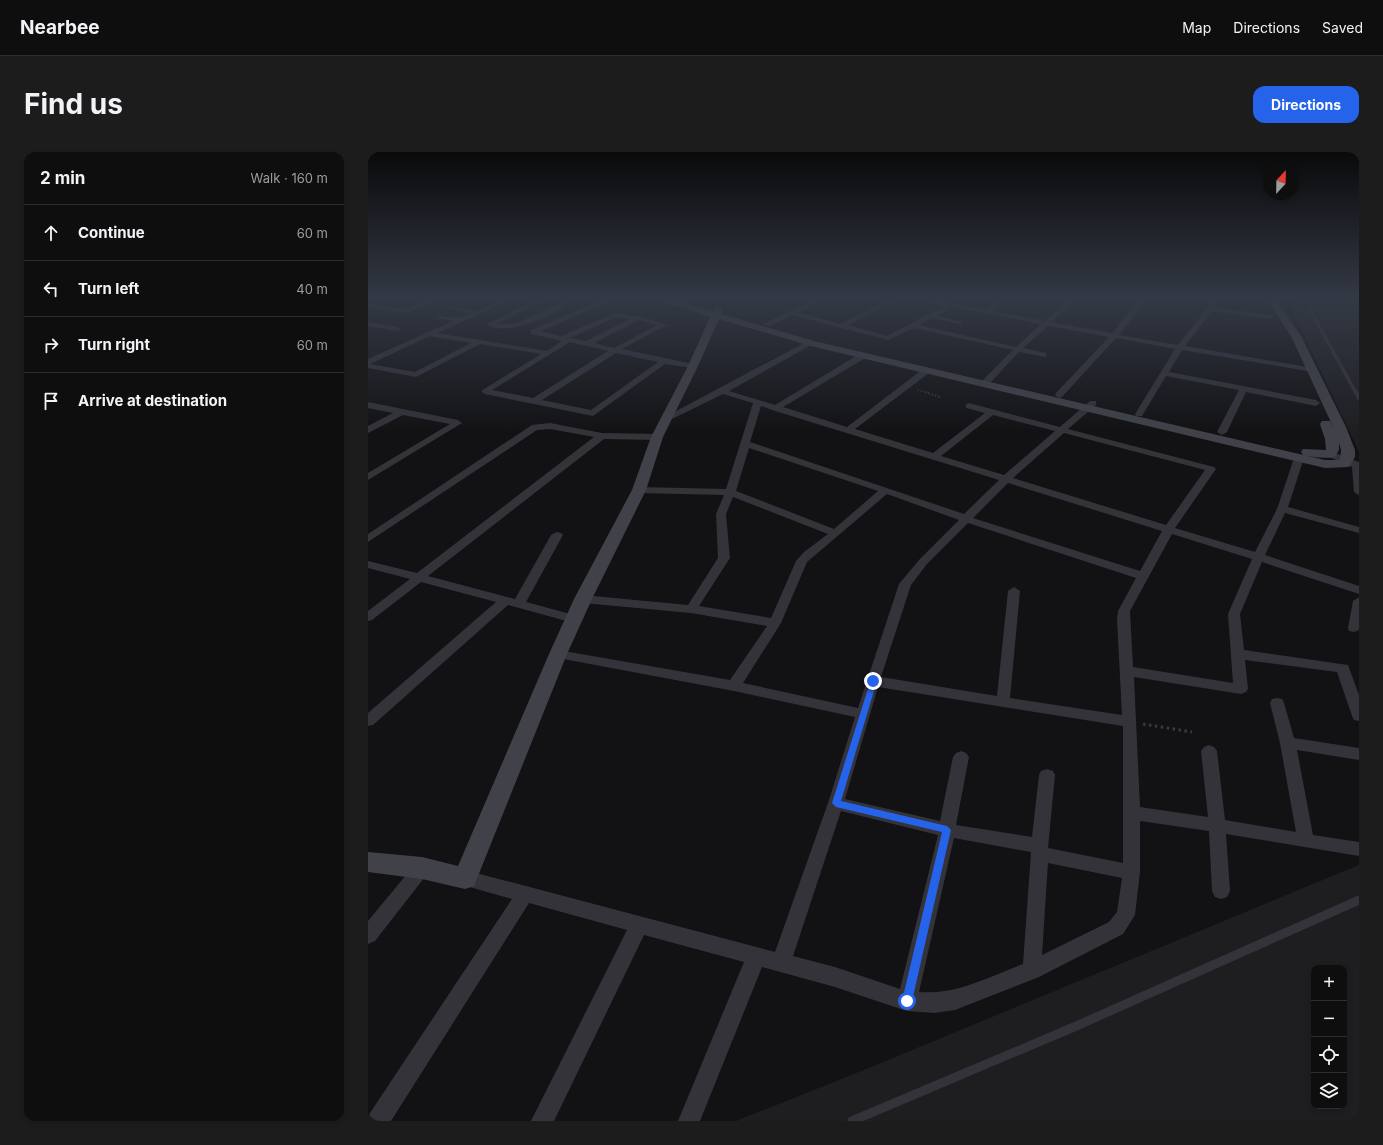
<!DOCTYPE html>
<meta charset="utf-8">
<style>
:root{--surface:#0e0e0f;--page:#1c1c1d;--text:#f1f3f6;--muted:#9b9c9e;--line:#2e2e2f;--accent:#2563eb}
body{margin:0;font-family:Inter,sans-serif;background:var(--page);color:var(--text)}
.controls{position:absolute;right:12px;bottom:12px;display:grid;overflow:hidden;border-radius:8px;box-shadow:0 2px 6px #0003}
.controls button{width:36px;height:36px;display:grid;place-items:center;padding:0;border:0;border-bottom:1px solid var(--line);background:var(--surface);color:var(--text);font:20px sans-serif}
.compass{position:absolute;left:895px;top:12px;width:36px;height:36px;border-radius:50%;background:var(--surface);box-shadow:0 2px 6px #0003;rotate:22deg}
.stop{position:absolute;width:12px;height:12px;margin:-9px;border:3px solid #2563eb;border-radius:50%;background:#fff}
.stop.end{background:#2563eb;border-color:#fff;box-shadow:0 1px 4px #0008}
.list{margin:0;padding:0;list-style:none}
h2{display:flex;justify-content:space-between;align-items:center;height:52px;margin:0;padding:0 16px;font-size:17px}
h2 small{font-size:13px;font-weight:400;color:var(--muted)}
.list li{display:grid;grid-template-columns:26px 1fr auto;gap:12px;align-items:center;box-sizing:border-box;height:56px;padding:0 16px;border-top:1px solid var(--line)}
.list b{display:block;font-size:15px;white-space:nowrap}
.list em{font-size:13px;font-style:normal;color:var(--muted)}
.icon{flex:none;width:22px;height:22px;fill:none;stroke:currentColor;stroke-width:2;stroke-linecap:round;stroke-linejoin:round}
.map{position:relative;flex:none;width:991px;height:969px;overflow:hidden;border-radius:12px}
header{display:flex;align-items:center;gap:24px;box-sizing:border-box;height:56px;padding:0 20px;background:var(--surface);border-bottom:1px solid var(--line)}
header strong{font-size:19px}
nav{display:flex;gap:22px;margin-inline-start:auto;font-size:14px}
.intro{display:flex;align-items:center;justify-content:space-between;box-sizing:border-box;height:96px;padding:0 24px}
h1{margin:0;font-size:28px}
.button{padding:10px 18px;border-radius:12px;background:var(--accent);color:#fff;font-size:14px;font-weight:700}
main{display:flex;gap:24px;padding:0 24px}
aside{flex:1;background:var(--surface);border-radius:12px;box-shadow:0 2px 6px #0003}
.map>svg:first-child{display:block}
.built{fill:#1e1e21;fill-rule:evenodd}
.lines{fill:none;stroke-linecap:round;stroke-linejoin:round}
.path-far2{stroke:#393a40;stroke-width:1.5;stroke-dasharray:1 1.5;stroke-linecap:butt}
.path-far1{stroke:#393a40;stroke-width:2;stroke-dasharray:1.5 2;stroke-linecap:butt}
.path{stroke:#393a40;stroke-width:3;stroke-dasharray:2.5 3.5;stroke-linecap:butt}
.lane-far2{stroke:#333339;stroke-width:3.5}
.lane-far1{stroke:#333339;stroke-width:4.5}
.lane{stroke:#333339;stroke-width:9}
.street{fill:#333339;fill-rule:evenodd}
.secondary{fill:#414249;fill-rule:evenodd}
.route{fill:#2563eb}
</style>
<header>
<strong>Nearbee</strong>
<nav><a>Map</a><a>Directions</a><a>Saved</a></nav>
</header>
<div class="intro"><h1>Find us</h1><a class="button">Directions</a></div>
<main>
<aside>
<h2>2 min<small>Walk · 160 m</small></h2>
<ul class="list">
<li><svg class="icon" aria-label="ahead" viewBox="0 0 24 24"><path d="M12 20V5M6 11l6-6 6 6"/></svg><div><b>Continue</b></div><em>60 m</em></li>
<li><svg class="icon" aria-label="left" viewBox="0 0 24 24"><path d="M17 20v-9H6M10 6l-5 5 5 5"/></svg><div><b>Turn left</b></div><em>40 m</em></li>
<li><svg class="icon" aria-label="right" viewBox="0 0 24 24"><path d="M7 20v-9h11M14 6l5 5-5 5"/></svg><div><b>Turn right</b></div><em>60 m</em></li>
<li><svg class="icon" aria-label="arrive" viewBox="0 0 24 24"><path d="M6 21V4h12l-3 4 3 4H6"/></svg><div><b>Arrive at destination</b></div></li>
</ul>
</aside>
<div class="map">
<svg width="991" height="969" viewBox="0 0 991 969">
<rect width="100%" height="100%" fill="#121214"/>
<path class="built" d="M918 145H991V300Z
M991 713V969H368L491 920ZM946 816H976V954H946Z"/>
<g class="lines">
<path class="path-far2" d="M550 238 561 241"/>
<path class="path-far1" d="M557 240 572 245"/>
<path class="path" d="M775 572 824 580"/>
<path class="lane-far2" d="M935 145 988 241"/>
<path class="lane-far1" d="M988 240 991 246"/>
<path class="lane" d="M484 969 706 875 991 748"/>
<path class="street" d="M64 145H73L40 161 0 156V152L39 157Z
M141 145H150L69 181 179 199 194 189 163 182V178L242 145H251L173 179 193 184 247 161 270 164 299 173 254 197 325 212 329 214 325 216 297 212 225 264 117 242 113 239 173 202 112 192 48 225 0 216V207L85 169 69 166V164L92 166 103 161 79 156V154L109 159ZM248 165 262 167 218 189 202 186ZM271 168 289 173 246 196 226 191ZM62 184 103 191 47 220 2 212ZM202 190 240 199 165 246 124 238ZM248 201 290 210 223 258 174 248Z
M320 145H329L319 150H315V148Z
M384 145H393L386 149H382L381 148Z
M452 145H461L430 161 472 172 526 145H535L480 173 519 184 577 154 537 145H552L617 158 633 145H641L624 159 677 169 703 145H710L684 170 744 181 773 145H780L751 183 810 193 839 157 844 145H850L846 155 902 163 905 165 902 167 844 159 817 194 945 216 949 218 945 220 814 198 801 220 948 248 952 251 948 254 878 240 859 280 854 283 849 280 871 238 798 224 774 264H768L767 262 807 197 748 186 694 245 691 246 687 243 688 241 741 185 680 174 655 196 678 201V205L651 200 619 234H616L612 232 613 230 645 198 546 176 520 188 424 163 402 174 395 172ZM584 155 673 172 648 195 551 173 563 166 594 172V170L569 164Z
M173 146 178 147 129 172 149 171 194 150 199 151C185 165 136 186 118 172Z
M0 170 29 175 33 177 29 179 0 174Z
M440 189 447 191 361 239 407 253 493 201H499V205L415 255 479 275 555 217H561V221L487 277 565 301 617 261 598 256V252L601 251 692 275 722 249H728V253L700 277 846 315 848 317 807 376 887 400 909 357 926 306 928 304H934L936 306 920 355 991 375V381L917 361 897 403 991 434V442L894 410 872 462 876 498 980 513 991 543V569L986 568 984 564 969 520 877 508 880 537 878 540 873 542 766 525 772 655 840 665 833 599 836 595 841 593 846 595 849 599 857 668 928 680 912 591 902 551 904 547 909 546 914 547 916 551 926 586 991 596V608L929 598 945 683 991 690V704L858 682 862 739 859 745 853 747 847 745 844 739 841 679 772 669V720L767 763 755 782 671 825 587 858 566 861 539 859 467 835 394 815 332 969H310L376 810 276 783 186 969H163L259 778 161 751 23 969H0L2 961 144 747 91 732 88 726 91 720 97 718 407 800 460 651 487 565 366 539 190 506 185 505 183 502 185 499 190 498 362 528 399 474 323 461 215 451 209 447 215 443 320 453 350 406 348 362 356 343 271 341 266 338 271 335 358 337 385 251 355 242 302 268 299 269 295 266ZM393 254 404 258 631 328 596 362 382 290ZM625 263 687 279 636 323 573 304ZM696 281 837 318 798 373 645 326ZM381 296 510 339 466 377 368 339ZM640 331 794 379 772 419 605 366ZM519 342 591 368 551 408 531 432 490 556 375 531 413 471 439 410ZM365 345 460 382 436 400 428 409 403 466 331 454 362 406 358 362ZM600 371 768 426 750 459 749 468 754 563 642 546 652 439 646 435 640 439 629 544 513 525 543 433 559 412ZM804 382 884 407 860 462 865 531 765 515 762 459ZM510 535 755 574V711L680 696 687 623 685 619 679 617 673 619 671 623 664 685 588 673 601 605 598 601 593 599 588 601 585 605 572 669 477 647ZM473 659 570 683 532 837 467 815 425 804ZM586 686 663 700 655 812C621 825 588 843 551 840ZM680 711 754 726 749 760 741 770 674 803Z
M0 250 90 268 94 271 0 328V321L82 272 35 263 0 281V274L25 261 0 256Z
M182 271 234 281 289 282 294 285 289 288 236 287 60 424 147 447 183 383 189 380 193 381 195 383 158 450 210 464 212 467 210 470 206 471 140 453 5 573 0 574V561L128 450 53 430 4 468 0 469V459L42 427 0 416V409L49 421 226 285 182 277 169 278 0 390V382L164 273Z
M962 299 991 310V343L986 340 984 315 959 304V300Z
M991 445V478L986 480 981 479 980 476 985 449Z
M54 708 60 711 63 716 60 721 7 789 0 792V769L48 711Z"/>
<path class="secondary" d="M281 145H296L345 159 347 156 350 155 355 158 353 162 446 189 957 308H972L973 298 971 291V298L967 305C957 307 945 305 935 303L933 300 935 297 958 298 957 287 952 272 954 269H962L967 279 923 184 897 145H906L933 184 978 275 987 298V305L981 315 957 316 443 194 351 167 330 214 295 285 278 338 224 447 199 502 106 734 97 737 54 727 0 720V700L54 705 90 714 181 502 206 447 264 338 283 285 320 214 342 165Z"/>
</g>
<linearGradient id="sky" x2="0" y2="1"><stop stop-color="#0a0a0b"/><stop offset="0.52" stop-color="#333945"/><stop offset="1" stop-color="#333945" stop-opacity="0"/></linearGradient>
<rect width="991" height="281" fill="url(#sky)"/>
<path class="route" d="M503 527 509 529 473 649 579 674 583 678 544 849 543 852 539 854 536 852 534 849 574 680 468 655 464 651Z"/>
</svg>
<div class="controls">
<button>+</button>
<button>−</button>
<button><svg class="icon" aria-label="locate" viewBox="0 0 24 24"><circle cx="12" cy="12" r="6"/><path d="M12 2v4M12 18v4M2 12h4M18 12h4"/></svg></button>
<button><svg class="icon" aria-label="layers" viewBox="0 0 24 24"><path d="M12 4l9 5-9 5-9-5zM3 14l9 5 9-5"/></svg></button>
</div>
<svg class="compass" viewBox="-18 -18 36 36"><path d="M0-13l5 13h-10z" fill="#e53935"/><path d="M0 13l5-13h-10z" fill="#9b9c9e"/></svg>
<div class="stop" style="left:539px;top:849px"></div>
<div class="stop end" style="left:505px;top:529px"></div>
</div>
</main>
